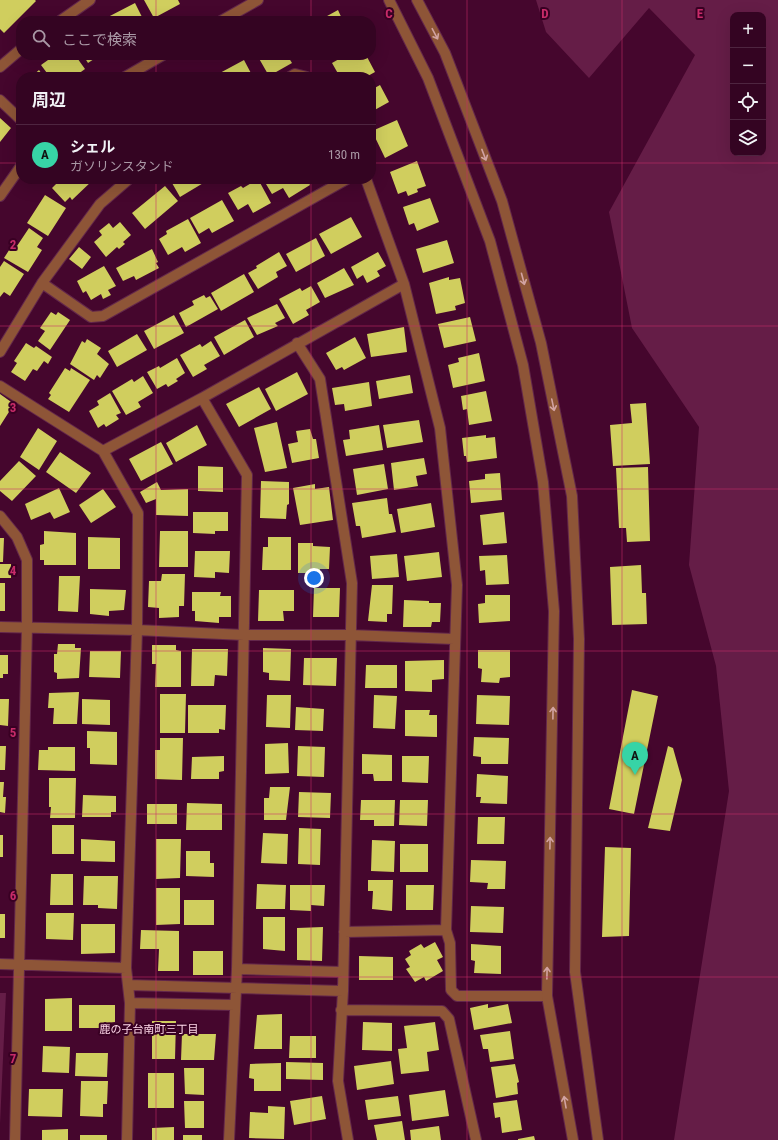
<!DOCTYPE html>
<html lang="ja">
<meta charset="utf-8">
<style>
:root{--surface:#340422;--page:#3f122f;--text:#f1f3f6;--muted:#a998a5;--line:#4e2540;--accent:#37d4a6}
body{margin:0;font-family:"Roboto Condensed","Noto Sans JP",sans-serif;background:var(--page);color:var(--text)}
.controls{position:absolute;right:12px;top:12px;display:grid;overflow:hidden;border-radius:8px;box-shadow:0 4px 16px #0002}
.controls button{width:36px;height:36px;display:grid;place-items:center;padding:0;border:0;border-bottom:1px solid var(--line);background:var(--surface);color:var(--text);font:20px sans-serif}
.you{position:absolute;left:314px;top:578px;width:14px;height:14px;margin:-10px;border:3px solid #fff;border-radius:50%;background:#1a73e8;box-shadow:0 0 0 6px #1a73e833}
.badge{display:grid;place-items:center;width:26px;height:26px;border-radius:50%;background:var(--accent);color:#111;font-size:13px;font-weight:700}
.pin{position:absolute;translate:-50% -33px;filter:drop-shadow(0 1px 2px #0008)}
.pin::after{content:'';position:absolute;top:21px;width:14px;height:12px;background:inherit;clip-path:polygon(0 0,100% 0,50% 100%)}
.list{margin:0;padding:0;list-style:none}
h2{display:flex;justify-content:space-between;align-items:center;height:52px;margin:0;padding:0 16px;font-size:17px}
h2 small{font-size:13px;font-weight:400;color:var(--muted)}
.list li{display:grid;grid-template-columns:26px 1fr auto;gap:12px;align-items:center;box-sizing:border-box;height:60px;padding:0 16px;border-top:1px solid var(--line)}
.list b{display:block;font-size:15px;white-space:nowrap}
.list p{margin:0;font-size:13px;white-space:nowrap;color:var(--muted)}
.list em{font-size:13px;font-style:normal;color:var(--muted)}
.icon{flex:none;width:22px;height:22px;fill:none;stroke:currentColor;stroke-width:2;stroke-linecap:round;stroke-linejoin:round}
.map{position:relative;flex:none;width:778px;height:1140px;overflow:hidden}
.search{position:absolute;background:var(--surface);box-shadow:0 4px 16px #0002;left:16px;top:16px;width:360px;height:44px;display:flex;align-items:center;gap:10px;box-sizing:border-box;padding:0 14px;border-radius:16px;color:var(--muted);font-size:15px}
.panel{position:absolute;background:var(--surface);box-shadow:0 4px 16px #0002;left:16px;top:72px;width:360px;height:112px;border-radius:16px}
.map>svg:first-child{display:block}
.green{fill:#651d47;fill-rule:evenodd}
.building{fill:#d0ce5e}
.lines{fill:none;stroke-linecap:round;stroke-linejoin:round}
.minor-casing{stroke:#63274b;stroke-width:12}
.tertiary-casing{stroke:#63274b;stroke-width:12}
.minor{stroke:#8e5537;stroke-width:10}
.tertiary{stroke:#8e5537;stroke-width:10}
.oneway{stroke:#d2a3a2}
.grid{fill:none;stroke:#c82b69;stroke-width:1;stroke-opacity:0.55}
.labels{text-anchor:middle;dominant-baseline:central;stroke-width:4;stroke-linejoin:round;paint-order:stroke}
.neighbourhood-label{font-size:11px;fill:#ffd7ea;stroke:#390023}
.grid-label{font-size:13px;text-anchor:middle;font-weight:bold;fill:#c82b69;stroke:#390023;stroke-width:4;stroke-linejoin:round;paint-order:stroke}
</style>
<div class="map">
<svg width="778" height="1140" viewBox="0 0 778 1140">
<rect width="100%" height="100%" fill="#45062d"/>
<path class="green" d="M536 0H778V1140H674L729 791 716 666 689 565 699 427 632 328 609 212 695 55 649 8 589 78 546 32ZM733 15H763V153H733Z
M0 993H6L0 1124Z"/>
<path class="building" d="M0 0H35L36 1 4 33 0 29Z
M144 0H178L180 4 154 18Z
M135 3 144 21H107L106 18Z
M338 10 343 21H318Z
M55 55H75L85 69 74 77H50L41 65Z
M83 55H100L88 63Z
M257 55H287L292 63 269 76Z
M346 55H366L375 72 366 77H352L350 75 340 77 332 63Z
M244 60 253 77H220L218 74Z
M39 70 44 77H31Z
M211 72 214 77H202Z
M21 85V96L16 89Z
M380 85 389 102 371 112V90Z
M0 118 11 128 0 142Z
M397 120 408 146 385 158 372 131Z
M417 161 426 186 417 189 418 192 408 196 406 191 398 194 390 172Z
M61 179H93V180L72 200 70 197 65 202 52 188Z
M179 179H210L180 197 172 183Z
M258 179 271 203 253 213 248 204 238 210 228 193 241 186 243 188Z
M263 179H307L310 185 289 198 283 188 272 194Z
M165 186 178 201 145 229 132 213Z
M45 195 66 208 48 236 27 223Z
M430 198 439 222 417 231 414 223 409 225 403 207Z
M222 200 234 221 212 233 209 228 199 234 190 218Z
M351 217 362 237 331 254 319 234Z
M188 219 201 243 185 252 182 247 168 255 159 239 167 234 166 231Z
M120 222 131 235 123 242 125 244 119 249 117 247 106 257 94 242 102 235 99 231 109 223 113 228Z
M29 228 43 238 37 247 42 250 28 272 4 258 13 244 17 246Z
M316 238 325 256 296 272 286 254Z
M447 240 454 263 423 273 416 249Z
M79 247 91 257 82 269 69 259Z
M152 249 158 262 156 263 159 268 136 280 134 276 123 281 116 268Z
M279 252 287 266 276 272 278 277 258 289 248 273 257 268 256 266Z
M378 252 386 266 377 271 380 276 367 283 363 275 357 279 351 267Z
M4 261 24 274 10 296 4 292 0 297V267Z
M104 266 116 286 108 290 111 295 103 299 101 294 91 300 86 291 83 293 77 281Z
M344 268 354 285 325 298 317 283Z
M244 274 254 292 221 311 211 293Z
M449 277V280L460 278 465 303 455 306 456 310 436 314 429 283Z
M311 286 320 302 306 310 309 315 293 324 279 299 300 288 302 291Z
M204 295 206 298 210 296 218 309 186 327 179 313 194 305 192 301Z
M277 304 285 318 275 323 278 326 257 335 247 318Z
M51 312 56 315 58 312 70 320 50 350 38 341 45 331 40 328Z
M174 315 184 333 154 349 144 331Z
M470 317 476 341 444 348 438 324Z
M245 320 254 337 224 355 214 337Z
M404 327 407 352 371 357 367 334Z
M137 334 147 350 117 367 108 351Z
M355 337 366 358 344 370 342 367 336 370 326 353Z
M87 339 101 348 97 354 109 364 100 378 97 375 94 380 70 364 82 341 85 343Z
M211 341 220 356 204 365 207 369 193 377 180 355 200 344 202 347Z
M26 343 34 348 36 346 52 357 48 364 44 361 37 371 33 369 25 381 11 372 17 363 14 361Z
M479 353 485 381 453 388 448 365 459 362 458 358Z
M177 358 185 373 176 379 178 381 168 387 166 384 157 389 147 372 159 366 160 368Z
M65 368 70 371 71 368 90 380 69 412 48 399 51 395 49 393Z
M297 372 308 394 276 411 265 389Z
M410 375 413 393 379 399 376 381Z
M143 376 153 393 138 402 141 407 126 415 112 391 132 379 134 382Z
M369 382 372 406 345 411 344 404 335 405 332 388Z
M259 387 271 409 239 427 226 404Z
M486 391 492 421 469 425 467 409 463 410 461 396Z
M110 393 121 413 116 415 119 419 106 427 104 424 98 428 89 411 99 405 97 401Z
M0 394 14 404 0 426Z
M646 403 650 464 613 466 610 425 632 423 630 404Z
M419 420 423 442 387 448 383 425Z
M277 422 287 468 265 472 254 428Z
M197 425 207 445 176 462 166 443Z
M379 425 383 450 346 456 343 440 350 439 349 430Z
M38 428 57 441 39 470 20 457Z
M310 429 313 439H316L319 458 292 463 288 444 298 442 296 431Z
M486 435V438L495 437 497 458 467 462 466 456H464L462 438Z
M161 442 173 464 141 481 129 459Z
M60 452 91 473 76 493 46 472Z
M424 458 427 474 416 476 418 486 394 490 391 463Z
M19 461 36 476 12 501 0 491V481Z
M384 464 388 489 357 495 353 469Z
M198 466 223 467V492L198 491Z
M648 467 650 541 627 542 626 528H619L616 468Z
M500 473 502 500 471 503 469 481 485 479V474Z
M261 481 289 482V504L287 505 286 519 260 518Z
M157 482 161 490 188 489V516L156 515V499L146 503 140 492Z
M315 484V489L329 487 333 520 300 525 293 488Z
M59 488 70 512 54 519 50 512 31 520 25 504Z
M103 489 116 507 91 523 79 505Z
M387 498 389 514H392L396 532 362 538 360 526H356L352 503Z
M431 503 435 527 401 533 397 509Z
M193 512H228V531H215V534L193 533Z
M504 512 507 543 483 545 480 515Z
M44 531 76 533V565H44V560H40V545L44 544Z
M160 531H188V567H159Z
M88 537 120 538V569H88Z
M268 537H291V570H262L263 547H268Z
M0 538H4L3 562H0Z
M298 543H313V546L330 547 329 569H320V573H298Z
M195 551H230L229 573 215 572V578L194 577Z
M439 552 442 577 407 581 404 556Z
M397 554 399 577 372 579 370 556Z
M507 555 509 584 486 585 485 570 480 571 479 556Z
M0 564H11V578H0Z
M641 565 642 593H646L647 624 612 625 610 567Z
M162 574H185L184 606H179V617L159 618V608L148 607 149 581H161Z
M59 576H80L78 612 58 611Z
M0 583H5V611H0Z
M372 585H393L392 614H387V622L368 621Z
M314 588H340L339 617H313Z
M90 589 126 590 124 610 109 611V616L90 614Z
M259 590H294V611H283L284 621H258Z
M192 592H221L220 596H231V617H219V623L195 621V611H192Z
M485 595H510V621L479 623 478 604 485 603Z
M404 600 429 601V603H441L440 622H432L431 627H403Z
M58 644H75V648H81L79 678 57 679V673L54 672V654H57Z
M152 645H176V650L181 651V687H155L156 664H152Z
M263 648 291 649 290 681 269 680V673L263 672Z
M192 649H228L227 676 215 675 214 686H191Z
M478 650H510V677L500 678 499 683 481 682 482 669 478 668Z
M90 651H121L120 678 89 677Z
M0 655H8V674H3V678H0Z
M304 658H337L336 686 303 685Z
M444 660V679L432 680V692L405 691V661Z
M366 665H397V688H365Z
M632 690 658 696 634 814 609 809Z
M79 692 77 724H53L54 708H48L49 693Z
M160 694H186L185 733H160Z
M267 695H291L290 728 266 727Z
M374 695 397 696 395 729 373 728Z
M477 695 510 696 509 725 476 724Z
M0 699H9L8 726 0 725Z
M82 699 110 700V725L82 724Z
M188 705H226L225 730 219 729V733H188Z
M296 707 324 709 323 731 295 730Z
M405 710H430L429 715H437V737L405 736Z
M87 731 117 732V765L90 764V748H87Z
M474 737 509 738 508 764H481V757L473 756Z
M160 738H183L182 780 155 779V750H160Z
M288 743 289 773 265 774V744Z
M0 746H6L5 770H0Z
M298 746 325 747 324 777 297 776Z
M668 746 673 748 682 780 670 831 648 828Z
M48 747H75V771L38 770 39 750H48Z
M362 754 392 755V781H374L373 774H362Z
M224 756V771L219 772V779H191L192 757Z
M402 756H429L428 783 402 782Z
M477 774 508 776 507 804 480 803 481 797H476Z
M49 778H76L75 818H50L51 807H49Z
M0 782H4L3 797H6L5 813 0 812Z
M270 787H290L286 820H264V798H269Z
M299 792 331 793 330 818 298 817Z
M83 795 116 796V812H111V817H82Z
M361 800H395L394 826H374V820H360Z
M400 800H428L427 826 399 825Z
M187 803 222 804V830H186Z
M147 804H177V824H147Z
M478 817H505L504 844H477Z
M52 825H74V854H52Z
M299 828 321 829 320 865 298 864Z
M263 833 288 834 287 864 261 863Z
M0 835H3V857H0Z
M81 839 115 841V862L81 861Z
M156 839H181L180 878 156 879Z
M372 840 395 841 394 872 371 871Z
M400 844H428V872H400Z
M605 847 631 848 629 936 602 937Z
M186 851H210V863H214V877L186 876Z
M471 860 506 861 505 889H487L488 883 470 882Z
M51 874H73V905H50Z
M84 876H118L117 909 98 908V905H83Z
M368 880H393L392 911 372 909 373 891H368Z
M257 884 286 885 285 909H256Z
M290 885H325L324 906 311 905V911L290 910Z
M406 885H434L433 910H406Z
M156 888H180V924L156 925Z
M184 900H214V925H184Z
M471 906 504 907 503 933 470 932Z
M46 913H74L73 940 46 939Z
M0 914H5V938H0Z
M263 917H285V951L263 949Z
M81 924H115V953L81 954Z
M323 927 322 961 297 960V928Z
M141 930 179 931V971H158L159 949H140Z
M435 942 443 957 437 960 443 971 426 981 424 977 415 982 406 969 410 967 405 959 411 955 409 951 421 944 424 948Z
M471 944 501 946V974L474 973 475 961 471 960Z
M193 951H223V975H193Z
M359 956 393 957V980H359Z
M72 998V1031H45V999Z
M488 1004V1008L508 1004 512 1023 474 1030 470 1008Z
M79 1005H115V1022L105 1023 104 1028H79Z
M282 1014V1049H254L257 1015Z
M152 1021H176L175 1059H152Z
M363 1022 392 1023V1051L362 1050Z
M435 1022 439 1050 427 1052 429 1071 401 1074 398 1049 407 1048 404 1026Z
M510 1031 514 1059 490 1062 488 1049H483L480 1035Z
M182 1034H216L214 1060H181Z
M290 1036H316V1058H289Z
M43 1046 70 1047 69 1073 42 1072Z
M76 1053H108L107 1077 75 1076Z
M391 1061 394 1084 357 1090 354 1066Z
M286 1062 323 1063V1080L286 1079Z
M281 1063V1091H254V1079L249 1078 250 1064Z
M515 1064 519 1082 517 1083 518 1094 496 1098 491 1067Z
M184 1068H204V1095L185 1094Z
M148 1073H174V1108H148Z
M81 1081H108L107 1104H103V1117L80 1116Z
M29 1089H63L62 1117 28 1116Z
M445 1090 449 1116 412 1121 409 1095Z
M322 1096 326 1119 294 1125 290 1101Z
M398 1096 401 1116 368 1120 365 1100Z
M517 1100 522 1130 502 1133 500 1117 495 1118 493 1103Z
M184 1101H204V1128H185Z
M268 1106 285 1107 284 1139 249 1138 250 1112 268 1113Z
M402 1121 405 1140H377L374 1125Z
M439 1126 441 1140H411L410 1130Z
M174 1127V1140H152V1128Z
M68 1129V1140H42V1130Z
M80 1135H107V1140H80Z
M183 1135H202V1140H183Z
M534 1136 535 1140H518V1139Z"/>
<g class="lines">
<defs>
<path id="minor" d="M60 21 90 0
M0 67 21 49
M290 77 295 74 307 77
M0 100 21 120
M366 179 404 284 440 428 457 585 446 930 450 943 451 990 457 996H547
M42 283 91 317 103 316 347 179
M297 343 320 379 352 583 343 991 338 1081 348 1140
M0 352 42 283 100 204 129 179
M0 386 103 451 138 513 137 630 126 968 130 1003 127 1140
M202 398 247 475 237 969 229 1140
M103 451 202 398 404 284
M0 516 17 537 27 560V627L15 1140
M0 627 137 630 244 635H350L454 639
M344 932 446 930
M0 964 126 968
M237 969 343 972
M128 985 343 991
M130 1003 235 1005
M341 1010 442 1011 449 1019 476 1140"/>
<path id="tertiary" d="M389 0 428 78 490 241 523 365 543 482 554 611 547 996 573 1140
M417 0 445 53 502 201 541 343 572 496 579 639 575 972 598 1140
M221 21 258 0
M125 77 163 55
M0 196 21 166"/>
</defs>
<use href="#minor" class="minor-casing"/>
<use href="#tertiary" class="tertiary-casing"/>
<use href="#minor" class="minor"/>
<use href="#tertiary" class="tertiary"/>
</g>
<defs><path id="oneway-shaft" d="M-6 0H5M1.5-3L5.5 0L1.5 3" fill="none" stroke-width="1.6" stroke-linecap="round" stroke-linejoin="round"/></defs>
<g class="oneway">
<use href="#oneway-shaft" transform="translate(435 34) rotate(62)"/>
<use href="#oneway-shaft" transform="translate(484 155) rotate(69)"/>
<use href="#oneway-shaft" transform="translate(523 279) rotate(75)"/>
<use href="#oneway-shaft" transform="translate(553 405) rotate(78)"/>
<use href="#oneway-shaft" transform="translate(553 713) rotate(-89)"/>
<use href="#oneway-shaft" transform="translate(550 843) rotate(-89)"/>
<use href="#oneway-shaft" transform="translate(547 973) rotate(-89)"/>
<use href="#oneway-shaft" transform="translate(565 1102) rotate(-100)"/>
</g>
<path class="grid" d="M156 0V21M311 0V21M467 0V1140M622 0V1140M156 55V77M311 55V77M0 163H21M371 163H778M156 179V1140M311 179V1140M0 326H778M0 489H778M0 651H778M0 814H778M0 977H778"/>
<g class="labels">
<g class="neighbourhood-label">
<text x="149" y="1029">鹿の子台南町三丁目</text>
</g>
</g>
<g class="grid-label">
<text x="389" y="18">C</text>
<text x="545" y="18">D</text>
<text x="700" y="18">E</text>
<text x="13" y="249">2</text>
<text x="13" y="412">3</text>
<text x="13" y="575">4</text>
<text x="13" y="737">5</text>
<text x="13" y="900">6</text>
<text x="13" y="1063">7</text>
</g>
</svg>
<div class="controls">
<button>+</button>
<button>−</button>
<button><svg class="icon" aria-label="locate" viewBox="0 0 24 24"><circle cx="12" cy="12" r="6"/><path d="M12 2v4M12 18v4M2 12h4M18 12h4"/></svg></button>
<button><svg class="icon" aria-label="layers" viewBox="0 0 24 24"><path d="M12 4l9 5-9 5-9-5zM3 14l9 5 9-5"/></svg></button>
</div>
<div class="you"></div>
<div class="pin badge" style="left:635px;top:775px">A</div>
<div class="search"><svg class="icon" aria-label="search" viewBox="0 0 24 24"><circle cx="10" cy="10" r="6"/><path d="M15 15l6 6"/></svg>ここで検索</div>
<section class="panel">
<h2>周辺<small></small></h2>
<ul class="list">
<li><span class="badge">A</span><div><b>シェル</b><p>ガソリンスタンド</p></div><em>130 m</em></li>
</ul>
</section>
</div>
